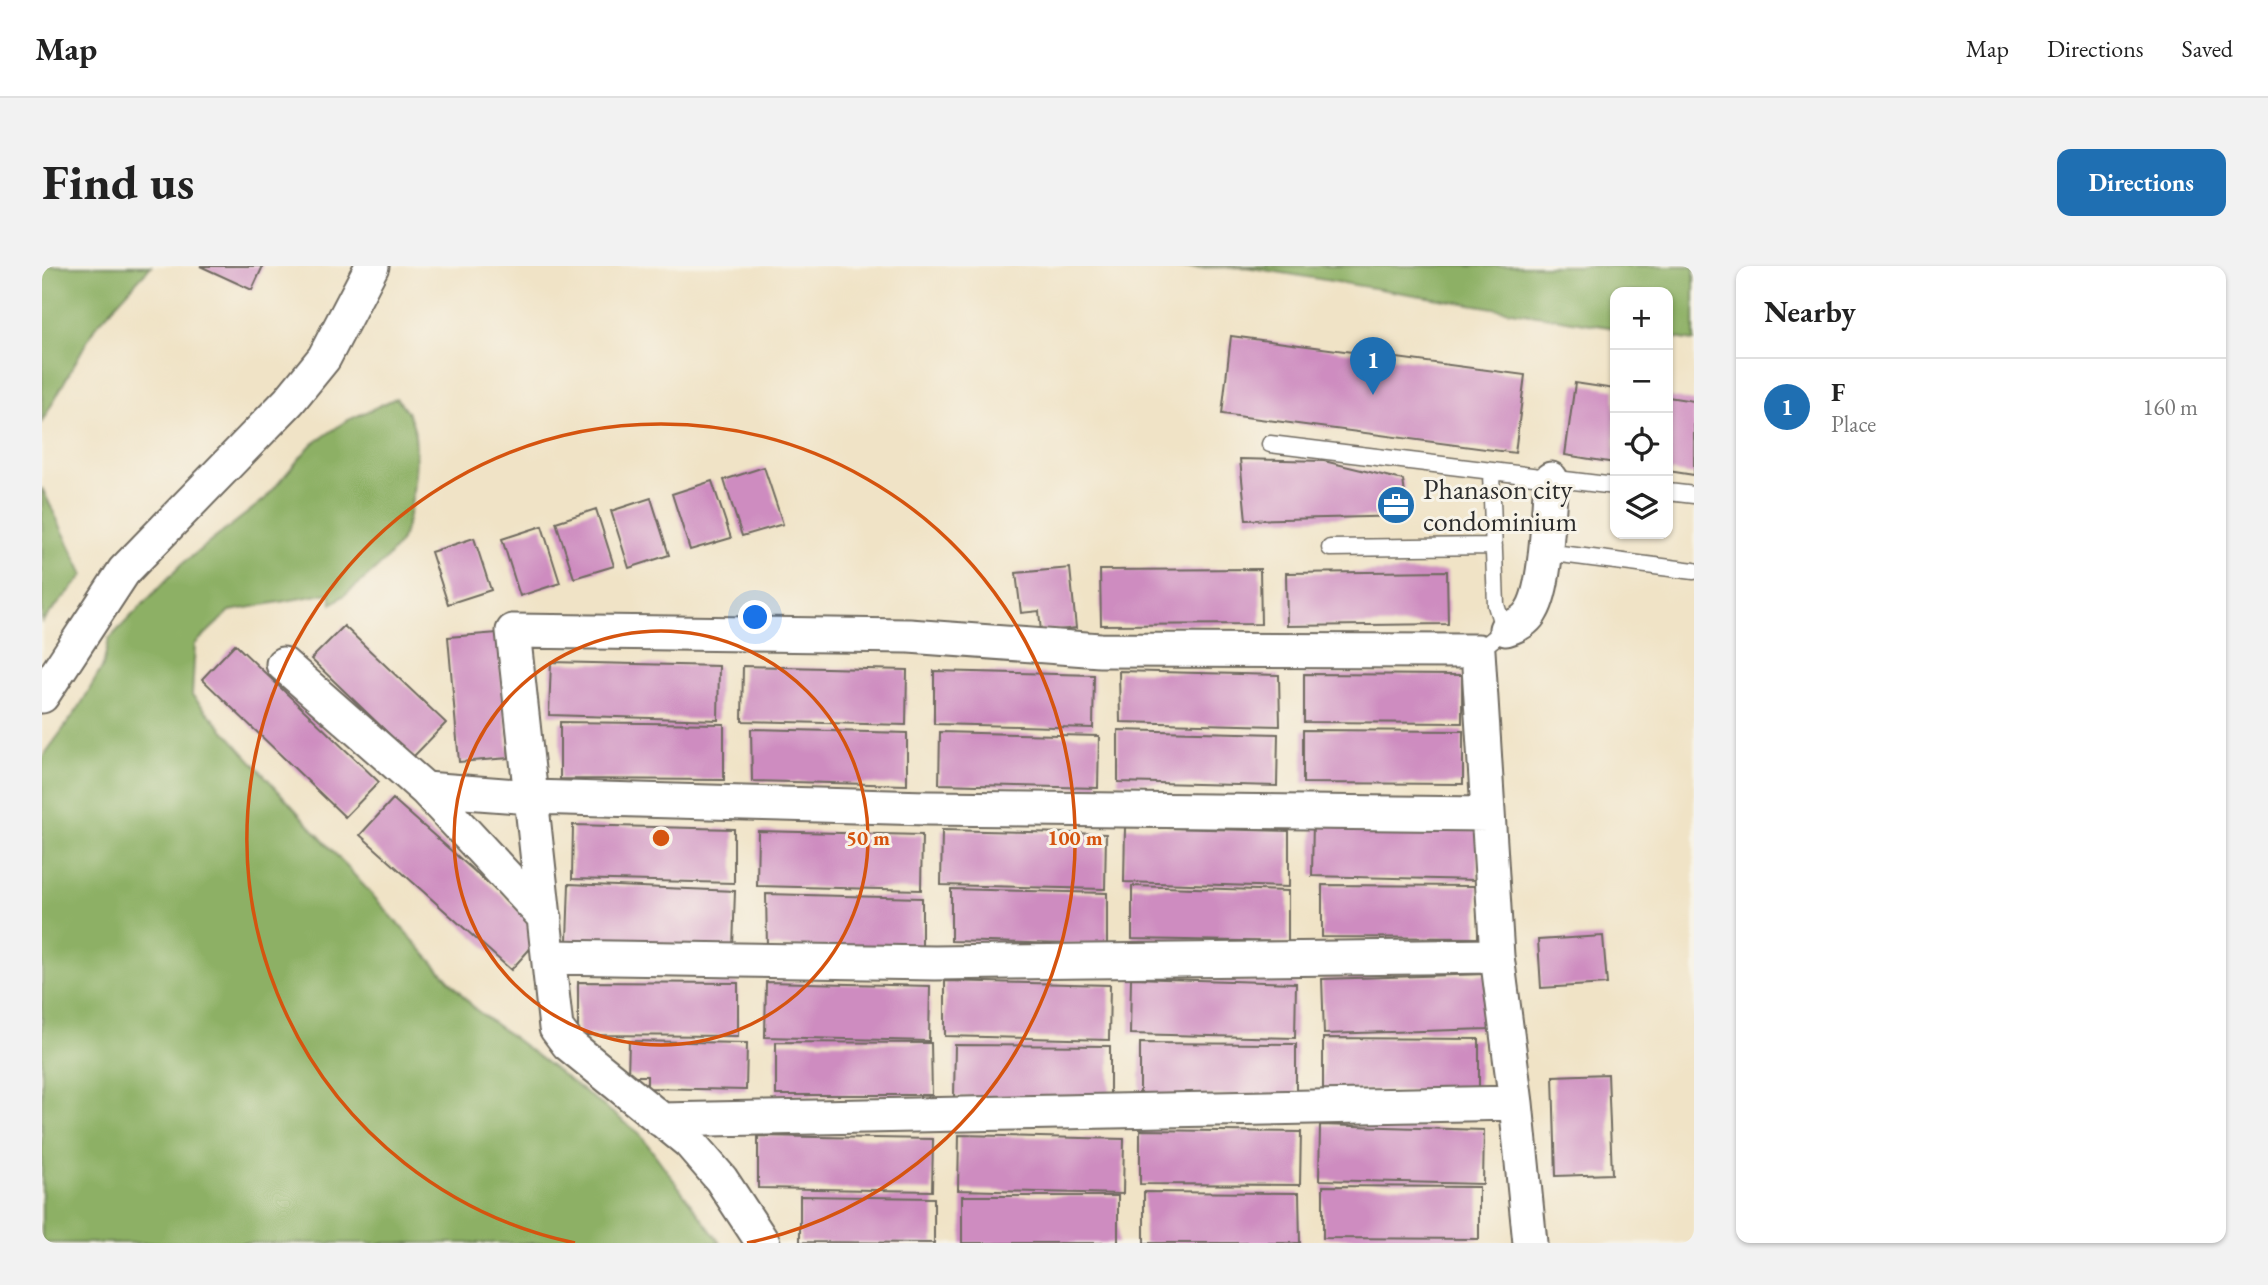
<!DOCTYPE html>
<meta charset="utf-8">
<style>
:root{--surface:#fff;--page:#f2f2f2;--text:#222;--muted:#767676;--line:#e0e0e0;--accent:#1f6fb2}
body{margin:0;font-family:"EB Garamond",serif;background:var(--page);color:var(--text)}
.controls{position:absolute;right:21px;top:21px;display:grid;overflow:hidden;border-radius:14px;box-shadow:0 2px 5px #0004}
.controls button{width:63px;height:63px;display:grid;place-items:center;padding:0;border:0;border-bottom:2px solid var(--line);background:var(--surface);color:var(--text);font:35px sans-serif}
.you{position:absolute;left:714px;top:352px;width:24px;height:24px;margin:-18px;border:5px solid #fff;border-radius:50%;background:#1a73e8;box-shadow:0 0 0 10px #1a73e833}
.badge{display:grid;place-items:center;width:46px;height:46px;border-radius:50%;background:var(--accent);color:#fff;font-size:23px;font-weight:700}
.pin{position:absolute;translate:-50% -58px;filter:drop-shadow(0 2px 4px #0008)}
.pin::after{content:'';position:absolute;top:37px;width:24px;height:21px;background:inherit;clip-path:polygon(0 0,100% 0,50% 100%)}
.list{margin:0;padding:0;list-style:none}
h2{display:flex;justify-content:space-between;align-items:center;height:91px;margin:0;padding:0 28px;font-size:30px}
h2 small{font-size:23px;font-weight:400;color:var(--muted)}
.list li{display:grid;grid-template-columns:46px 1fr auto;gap:21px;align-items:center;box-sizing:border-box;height:98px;padding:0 28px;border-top:2px solid var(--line)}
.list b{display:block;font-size:26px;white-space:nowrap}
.list p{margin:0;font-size:23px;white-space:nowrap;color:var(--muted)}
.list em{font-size:23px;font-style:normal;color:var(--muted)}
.icon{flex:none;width:38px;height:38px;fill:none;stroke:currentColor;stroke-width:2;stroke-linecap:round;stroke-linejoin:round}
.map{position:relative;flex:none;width:1652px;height:977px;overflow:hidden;border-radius:14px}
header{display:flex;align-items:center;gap:42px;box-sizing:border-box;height:98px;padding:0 35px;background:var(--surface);border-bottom:2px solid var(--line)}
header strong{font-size:33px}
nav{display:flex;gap:38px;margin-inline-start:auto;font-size:24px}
.intro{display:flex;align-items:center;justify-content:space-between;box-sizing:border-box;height:168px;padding:0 42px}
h1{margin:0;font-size:49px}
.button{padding:18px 32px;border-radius:14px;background:var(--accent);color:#fff;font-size:24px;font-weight:700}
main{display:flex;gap:42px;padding:0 42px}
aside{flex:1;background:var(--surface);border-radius:14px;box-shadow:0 2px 5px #0004}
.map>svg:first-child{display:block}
.forest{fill:#8db065;stroke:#5c6e48;stroke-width:2}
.building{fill:#ce8cc0}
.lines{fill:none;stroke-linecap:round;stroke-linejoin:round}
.service-casing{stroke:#706b61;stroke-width:19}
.minor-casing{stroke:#706b61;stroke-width:37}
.service{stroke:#fff;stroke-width:16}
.minor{stroke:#fff;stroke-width:33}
.ring{fill:none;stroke:#d5540f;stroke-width:3.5}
.labels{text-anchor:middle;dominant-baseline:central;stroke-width:6;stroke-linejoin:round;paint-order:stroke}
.poi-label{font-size:28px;fill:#2b2b2b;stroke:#f7f3e8;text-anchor:start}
.centre{fill:#d5540f;stroke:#f7f3e8;stroke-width:3.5}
.ring-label{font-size:21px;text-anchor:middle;font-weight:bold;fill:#d5540f;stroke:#f7f3e8;stroke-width:6;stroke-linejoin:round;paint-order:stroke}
</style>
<header>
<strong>Map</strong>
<nav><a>Map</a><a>Directions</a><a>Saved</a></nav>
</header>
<div class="intro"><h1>Find us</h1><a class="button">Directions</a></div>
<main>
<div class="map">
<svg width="1652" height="977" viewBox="0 0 1652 977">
<rect width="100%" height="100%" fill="#f7f3e8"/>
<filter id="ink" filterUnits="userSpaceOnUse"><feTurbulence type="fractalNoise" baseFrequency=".0143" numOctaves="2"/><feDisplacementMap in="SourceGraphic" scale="14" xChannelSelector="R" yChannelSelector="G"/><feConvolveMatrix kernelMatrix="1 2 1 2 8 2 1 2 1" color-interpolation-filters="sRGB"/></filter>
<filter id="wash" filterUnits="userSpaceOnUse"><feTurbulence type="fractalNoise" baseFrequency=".00686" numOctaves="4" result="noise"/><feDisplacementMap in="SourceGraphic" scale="28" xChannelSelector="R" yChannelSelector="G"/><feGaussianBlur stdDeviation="1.57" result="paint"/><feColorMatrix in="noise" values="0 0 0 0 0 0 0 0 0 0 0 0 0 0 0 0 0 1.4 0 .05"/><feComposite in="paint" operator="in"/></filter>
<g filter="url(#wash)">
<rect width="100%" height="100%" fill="#f0e3c6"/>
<path class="forest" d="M0 0H109L53 61 0 156Z
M1125 0H1652V75L1626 71V26H1573V62L1204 1 1124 2Z
M354 132C364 142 372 156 373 170 376 194 370 255 358 276 344 297 311 323 290 338L288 327 188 345 153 378 150 429 433 743 597 867 678 977H0V492L38 440 61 400 67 373 140 298 223 233 268 180 304 155Z
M0 222 42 309 0 356Z"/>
<g id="blocks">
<path class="building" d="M158 0H221L210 24Z
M1189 70 1483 109 1473 187 1180 148Z
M1533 117 1573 123V197L1523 189Z
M1626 131 1652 135V209L1626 205Z
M1198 193 1282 195 1361 214 1366 250 1204 254Z
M722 201 741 258 700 270 682 214Z
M670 215 689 272 648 284 630 228Z
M609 232 627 289 587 302 569 245Z
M554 243 572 300 532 312 514 256Z
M500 260 518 317 478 330 460 273Z
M432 272 449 324 406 338 389 286Z
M1028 302 1034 362 999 366 997 345 979 347 974 307Z
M1218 303 1219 358 1059 359 1058 304Z
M1405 305 1406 358 1245 360 1244 307Z
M302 360 404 457 371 491 269 393Z
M456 367 467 492 417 496 406 371Z
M193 378 337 516 303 551 160 413Z
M509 396 677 400 676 454 507 449Z
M701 400 865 404 864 459 700 455Z
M892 405 1052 409 1051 462 892 458Z
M1077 405 1237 409 1238 460 1078 456Z
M1262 408 1420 409V457L1262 456Z
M518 456 682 458V514L518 513Z
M709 463 865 467V519L710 515Z
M1076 464 1236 468 1235 520 1076 516Z
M1261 464 1421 465V518L1261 517Z
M898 466 1057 470 1056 522 897 518Z
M351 533 502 667 469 704 318 569Z
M1271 554 1436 559 1435 614 1270 610Z
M531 559 692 563V617L530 613Z
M1083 561 1247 565V621L1082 616Z
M900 564 1064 568 1063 623 899 619Z
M716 565 880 569 879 624 715 620Z
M527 618 693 625 691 682 525 674Z
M1280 619 1436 620V672L1280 671Z
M1090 620 1246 625V676L1090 673Z
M909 623 1065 627V679L909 675Z
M724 628 880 632V684L725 680Z
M1561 670 1565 718 1499 722 1496 674Z
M1445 708 1447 763 1282 768 1280 713Z
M1089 712 1254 717 1253 772 1088 768Z
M903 715 1068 719 1067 774 903 770Z
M536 716 696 717V770L536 769Z
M724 716 888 720 887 775 723 771Z
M1281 772 1437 773V825L1281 824Z
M587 775 705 777 704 824 605 822V810H586Z
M734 776 889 777 890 829H734Z
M1098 777 1254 778V830L1098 829Z
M913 779 1068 780V832L912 831Z
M1566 808 1570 908 1514 910 1511 810Z
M1278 859 1442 864 1441 918 1277 914Z
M1098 864 1259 866 1258 919 1098 918Z
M917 869 1082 873 1081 928 916 924Z
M716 870 891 873 890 925 716 922Z
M1281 920 1437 921V973L1281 972Z
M1102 926 1257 927 1258 977H1102Z
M758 930 892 932V977L758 976Z
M920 930H1076V977H920Z"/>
</g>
</g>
<g filter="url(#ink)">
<use href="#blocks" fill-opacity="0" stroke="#706b61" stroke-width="2"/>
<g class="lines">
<defs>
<path id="service" d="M1228 178 1573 220
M1626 226 1652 229
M1288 282 1452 280
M1503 286 1652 305
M1436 385 1464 363 1459 355 1454 339 1449 207"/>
<path id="minor" d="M1464 363C1474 360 1485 354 1490 344 1505 319 1506 245 1509 213
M241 398 383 523 503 652
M0 430 82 305 247 135 282 92 330 0
M383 523 489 531 885 542 1445 548
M507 691 893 697 1455 690
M619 854 1474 837
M721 977 679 913 647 876 526 778 514 762 471 365 867 370 1058 384 1436 385 1455 690 1474 837 1488 977"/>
</defs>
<use href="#service" class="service-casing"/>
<use href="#minor" class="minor-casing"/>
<use href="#service" class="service"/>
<use href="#minor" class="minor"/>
</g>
</g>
<g class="ring">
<circle cx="619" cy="572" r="207"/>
<path d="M533 977A414 414 0 1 1 705 977"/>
</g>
<defs>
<symbol id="office-disc" viewBox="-11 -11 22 22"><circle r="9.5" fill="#1f6fb2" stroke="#f7f3e8"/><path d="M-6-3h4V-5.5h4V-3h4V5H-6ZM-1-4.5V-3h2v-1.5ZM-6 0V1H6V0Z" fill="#fff"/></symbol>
</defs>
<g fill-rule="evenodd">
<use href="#office-disc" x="1332" y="217" width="44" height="44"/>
</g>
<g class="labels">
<g class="poi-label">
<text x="1381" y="223">Phanason city<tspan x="1381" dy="32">condominium</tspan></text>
</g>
</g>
<circle cx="619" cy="572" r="10" class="centre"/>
<g class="ring-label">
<text x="826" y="579">50 m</text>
<text x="1033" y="579">100 m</text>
</g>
</svg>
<div class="controls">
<button>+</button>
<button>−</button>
<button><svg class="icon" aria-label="locate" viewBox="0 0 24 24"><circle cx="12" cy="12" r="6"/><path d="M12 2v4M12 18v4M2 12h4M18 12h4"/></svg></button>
<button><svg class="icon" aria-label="layers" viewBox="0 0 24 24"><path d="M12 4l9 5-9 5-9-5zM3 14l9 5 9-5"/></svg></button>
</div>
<div class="you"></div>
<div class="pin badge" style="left:1331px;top:129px">1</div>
</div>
<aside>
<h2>Nearby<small></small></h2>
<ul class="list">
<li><span class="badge">1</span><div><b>F</b><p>Place</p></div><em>160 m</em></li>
</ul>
</aside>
</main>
